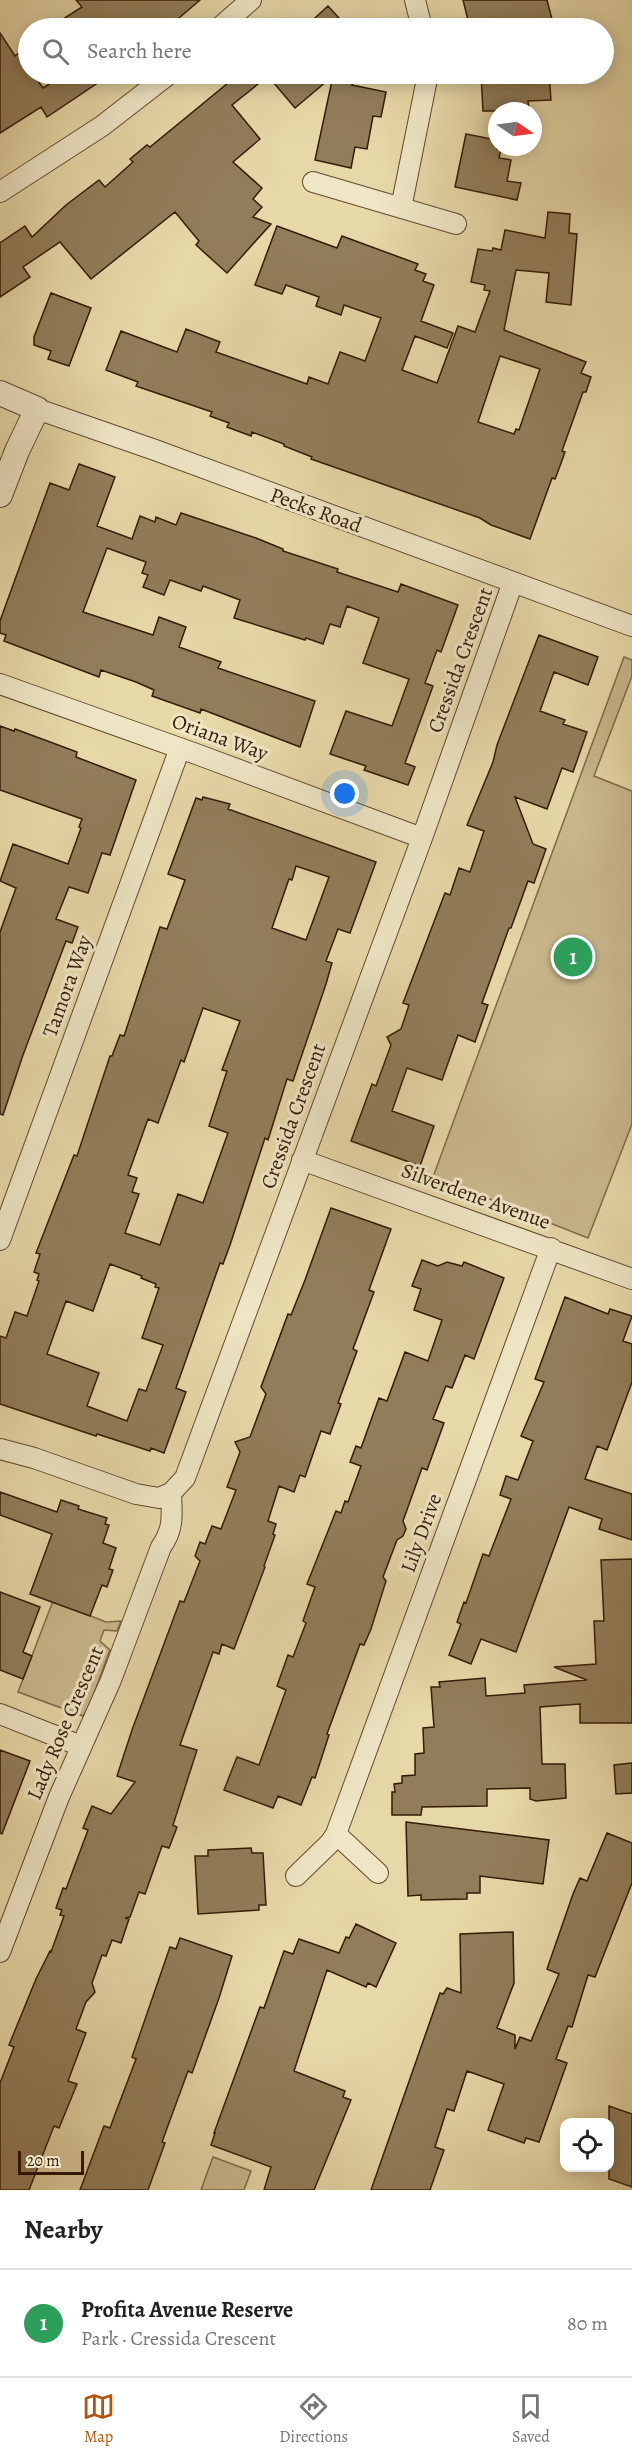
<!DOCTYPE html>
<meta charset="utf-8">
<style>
:root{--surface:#fff;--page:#f6f6f6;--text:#202124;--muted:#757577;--line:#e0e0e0;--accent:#b45309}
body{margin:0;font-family:Alegreya,serif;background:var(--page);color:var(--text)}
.controls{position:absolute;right:18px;bottom:18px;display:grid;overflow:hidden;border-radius:12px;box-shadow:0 3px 15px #0003}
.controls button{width:54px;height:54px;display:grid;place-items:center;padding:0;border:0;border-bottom:2px solid var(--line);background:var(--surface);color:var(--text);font:30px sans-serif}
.compass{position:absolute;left:488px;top:102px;width:54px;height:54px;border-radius:50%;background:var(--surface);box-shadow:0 3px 15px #0003;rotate:103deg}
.scale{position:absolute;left:18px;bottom:15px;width:66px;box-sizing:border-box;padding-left:6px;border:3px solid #351b06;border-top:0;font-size:16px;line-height:21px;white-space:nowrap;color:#351b06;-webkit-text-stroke:4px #efe6c6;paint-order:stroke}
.you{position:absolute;left:345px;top:794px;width:21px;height:21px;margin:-15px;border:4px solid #fff;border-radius:50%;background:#1a73e8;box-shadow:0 0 0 9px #1a73e833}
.badge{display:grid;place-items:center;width:39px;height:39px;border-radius:50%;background:var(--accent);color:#fff;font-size:20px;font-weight:700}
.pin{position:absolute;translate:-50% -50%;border:3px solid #fff;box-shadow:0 2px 6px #0006}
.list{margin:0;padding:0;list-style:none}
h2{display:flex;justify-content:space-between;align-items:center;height:78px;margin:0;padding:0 24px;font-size:26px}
h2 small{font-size:20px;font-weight:400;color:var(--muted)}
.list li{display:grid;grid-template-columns:39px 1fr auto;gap:18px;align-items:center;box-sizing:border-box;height:108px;padding:0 24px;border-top:2px solid var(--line)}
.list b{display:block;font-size:22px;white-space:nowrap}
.list p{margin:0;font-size:20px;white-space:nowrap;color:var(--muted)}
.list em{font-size:20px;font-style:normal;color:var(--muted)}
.icon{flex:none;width:33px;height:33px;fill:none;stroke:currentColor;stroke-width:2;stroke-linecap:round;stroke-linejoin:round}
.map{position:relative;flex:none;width:632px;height:2190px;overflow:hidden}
.search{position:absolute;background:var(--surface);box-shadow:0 3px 15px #0003;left:18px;right:18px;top:18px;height:66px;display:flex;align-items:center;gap:15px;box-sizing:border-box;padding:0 21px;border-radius:33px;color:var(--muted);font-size:22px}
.sheet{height:186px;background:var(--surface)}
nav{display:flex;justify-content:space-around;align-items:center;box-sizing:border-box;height:84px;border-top:2px solid var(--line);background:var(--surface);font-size:16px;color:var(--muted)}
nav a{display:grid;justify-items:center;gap:3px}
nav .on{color:var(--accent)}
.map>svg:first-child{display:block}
.green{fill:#c9b88c;stroke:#7f6a49;stroke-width:1.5}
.building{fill:#927d5a;stroke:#351b06;stroke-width:1.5;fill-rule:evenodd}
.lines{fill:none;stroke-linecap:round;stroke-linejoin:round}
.minor-casing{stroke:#624a2e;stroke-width:22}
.tertiary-casing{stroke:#624a2e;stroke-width:26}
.minor{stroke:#efe6c6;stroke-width:20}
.tertiary{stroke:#efe6c6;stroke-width:24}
.labels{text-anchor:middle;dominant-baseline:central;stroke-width:6;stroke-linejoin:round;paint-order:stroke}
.street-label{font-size:21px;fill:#351b06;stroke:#efe6c6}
</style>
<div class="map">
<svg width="632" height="2190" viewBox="0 0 632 2190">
<rect width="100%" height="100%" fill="#e7d8a8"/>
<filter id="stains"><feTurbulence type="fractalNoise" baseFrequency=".00333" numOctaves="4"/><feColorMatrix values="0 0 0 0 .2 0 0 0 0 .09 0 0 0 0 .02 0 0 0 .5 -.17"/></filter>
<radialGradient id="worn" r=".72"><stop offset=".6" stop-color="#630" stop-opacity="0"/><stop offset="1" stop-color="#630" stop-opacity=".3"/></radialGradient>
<path class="green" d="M624 657 632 660V676L594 776 632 791V1124L588 1238 433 1177Z
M53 1601 106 1622 121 1621 117 1631 104 1630 100 1641 110 1650 89 1707 83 1716 18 1692Z
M213 2157 251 2171 244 2190H201Z"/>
<path class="building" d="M76 0H200L172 24 170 21 161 28H49L82 7Z
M463 0H547L553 23 534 27 532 20 496 28H470Z
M328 6 348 28H304Z
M0 33 15 56 20 52 28 66V74H33L43 88 65 74H111L47 117 41 107 0 133Z
M239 74H365L352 85 386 92 381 117 373 116 367 149 355 147 351 168 315 160 333 76 295 108 268 76 232 105 260 139 233 162 262 188 253 199 262 207 253 217 271 224 227 273 196 245 199 241 175 212 91 279 60 242 23 267 30 277 0 297V243L25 226 32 237 66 205 99 180 105 187 133 162 130 159 147 145 150 147Z
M481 74H549L551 100 528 101 529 108 515 109V111H483Z
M466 134 497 140V149H501L499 158 511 160 507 181 521 183 517 200 455 187Z
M548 212 570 214 569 233 577 234 571 305 546 302 549 273 516 270 504 330 586 362 581 373 591 377 586 392H583L562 451 565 452 560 466 555 479 552 478 530 539 491 525 480 518 311 459 312 457 284 446V444L252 432 251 436 227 427 229 423 210 416 212 412 136 386 138 382 106 370 121 331 177 352 186 329 220 342 216 352 307 384 309 377 328 384 340 352 365 361 381 318 344 305 341 315 316 306 319 297 286 285 282 294 255 285 277 226 337 248 342 236 418 264 415 270 426 274 423 281 434 285 421 321 453 333 447 348 415 336 402 370 437 383 458 326 475 332 490 291 484 290 485 285 471 282 478 249 492 251 493 248 501 250 505 230 545 238ZM500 356 540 369 519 430 516 429 514 434 478 422Z
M51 293 91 308 69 366 48 359 51 351 34 345V337Z
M79 464 115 477 97 526 132 539 140 516 155 522 156 517 176 525 181 513 256 538 283 549V551L338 569 337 572 398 592 401 584 458 605 441 652 437 650 425 683 433 686 405 763 415 767 408 785 364 770 366 766 330 754 346 711 392 726 409 679 363 663 379 618 347 606 340 627 330 624 323 644 306 638 305 640 234 618 240 600 203 586 201 591 170 580 164 595 143 587 148 575 142 573 146 562 107 548 83 612 153 635 159 617 186 627 179 647 221 662 218 668 315 701 300 747 201 709 200 713 152 696 154 690 136 682 101 670 99 677 4 641 6 635 0 633V621L50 483 69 490Z
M539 635 598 657 588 685 554 672 540 711 565 720 563 724 587 732 573 772 562 768 547 809 515 797 533 844 546 849 534 883 528 881 511 928H509L482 1003 488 1005 475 1042 458 1035 442 1080 407 1068 392 1111 434 1126 420 1166 351 1141 372 1084 376 1086 391 1045 387 1037 401 1029 409 1005 403 1003 445 893 450 895 459 868 470 872 484 831 467 825 493 762 497 745Z
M0 726 14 731 15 729 77 752 76 757 136 780 110 855 102 853 88 893 69 887 56 919 78 927 72 943 66 941 23 1055 3 1115 0 1114V932L16 888 0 881 13 844 68 864 81 828 79 827 82 819 0 790Z
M203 797 230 804 228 809 376 862 350 933 338 929 326 961 332 963 326 984 293 1081 287 1079 268 1140 265 1138 230 1245 223 1264 220 1263 176 1388 186 1392 164 1453 151 1448 150 1451 97 1434 96 1436 0 1404V1336L6 1338 15 1312 27 1316 39 1281 37 1280 39 1274 34 1272 40 1254 36 1253 74 1155 77 1156 110 1056H112L120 1035 124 1036 160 927 167 929 185 880 168 874 196 798 202 800ZM296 866 329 877 306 940 272 928 289 879 292 880ZM203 1008 240 1021 222 1070 227 1071 209 1126 228 1133 203 1203 178 1194 160 1245 125 1233 139 1194 132 1192 137 1178 128 1175 148 1119 158 1123 181 1060 184 1062ZM110 1264 142 1276 141 1278 156 1284 155 1287 159 1288 142 1338 163 1345 146 1391 139 1389 127 1421 87 1406 99 1373 47 1354 66 1301 93 1311Z
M331 1208 391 1229 369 1290 374 1292 353 1349 357 1351 338 1403 341 1404 330 1434 321 1431 305 1477 300 1475 294 1492 279 1486 268 1521 276 1524 273 1534 275 1535 264 1566 265 1567 234 1649 222 1644 219 1654 213 1652 180 1745 197 1750 173 1825 177 1827 169 1848 162 1846 145 1894 139 1892 130 1917 125 1918 129 1919 121 1943 112 1940 106 1956 102 1955 92 1983 95 1992 86 2002 76 2029 86 2033 68 2081 77 2084 59 2128 54 2126 29 2190H0V2083L14 2047 9 2045 36 1979 50 1951 51 1952 64 1916 60 1915 62 1910 56 1908 63 1888 66 1889 88 1830 83 1828 92 1806 111 1814 135 1782 117 1776 132 1730 180 1601 184 1602 200 1561 195 1556 200 1542 205 1544 212 1526 221 1529 236 1490 227 1487 240 1452 235 1442 250 1437 266 1394 261 1387 288 1314 291 1315 305 1280Z
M422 1260 438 1266 447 1262 462 1266 464 1262 504 1278 474 1359 465 1355 452 1388 446 1386 433 1419 444 1423 427 1470 422 1468 403 1521 406 1529 403 1536 397 1540 383 1577 386 1581 371 1629 364 1645 360 1644 327 1734 329 1735 315 1778 312 1777 301 1805 278 1796 273 1808 224 1790 237 1757 259 1765 286 1690 277 1686 288 1655 293 1657 306 1623 303 1621 315 1587 307 1584 336 1511 341 1513 345 1501 348 1502 361 1466 350 1462 356 1446 361 1448 379 1398 387 1401 405 1352 428 1361 442 1320 414 1310 421 1289 412 1286Z
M565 1297 608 1314 610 1309 632 1316 623 1341 632 1344V1382L607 1450 597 1446 585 1479 632 1494V1540L599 1529 602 1519 569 1507 516 1652 481 1639 471 1664 449 1655 461 1624 457 1622 464 1602 466 1603 483 1554 489 1556 511 1499 500 1495 506 1476 518 1480 533 1441 521 1436 544 1382 535 1379Z
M0 1492 57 1512 61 1500 79 1506 78 1509 107 1518 105 1524 109 1525 103 1543 116 1548 109 1569 113 1570 107 1587 102 1585 90 1616 30 1594 52 1534 0 1515Z
M632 1559V1723H580V1704L540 1707 542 1764H565L566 1798 536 1801 530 1799V1788L487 1789V1806L422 1807 421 1815H392V1792H395L394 1784 402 1783V1776L415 1775V1754L424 1753 423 1728 434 1727 431 1687H440L439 1682 485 1678 486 1696 525 1693 524 1685 587 1680 554 1667 596 1664 594 1621H604L601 1560Z
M0 1592 40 1607 23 1652 32 1656 23 1679 0 1670Z
M0 1750 30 1761 2 1834 0 1833Z
M632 1763V1793L616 1794 614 1765Z
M406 1822 549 1840 543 1884 480 1876V1893H467V1899L421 1900V1895L408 1896Z
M607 1833 632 1843V1883L595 1977 588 1975 572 2027 568 2026 556 2059 567 2063 539 2142 526 2138 524 2143 488 2130 504 2084 467 2071 454 2111 447 2109 435 2147 444 2150 430 2190H371L440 1993 443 1994 447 1988 461 1993 460 1934 513 1932 514 1983 497 2028 515 2035V2049L520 2037 531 2041 559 1974 547 1969 573 1894 580 1878 587 1881Z
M251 1848 252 1853H263L266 1905H259V1910L198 1914 195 1856H208V1850Z
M356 1924 396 1943 376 1987 368 1983 366 1987 327 1970 294 2071 345 2091 343 2097 351 2100 314 2190H264L271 2167 211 2145 215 2133H214L260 2007 264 2008 284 1951 293 1954 299 1939 339 1953 346 1937 349 1938Z
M180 1938 232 1956 219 1998 192 2073 188 2071 162 2142 165 2143 148 2190H80L104 2126 110 2128 114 2117 136 2059 132 2057 170 1947 176 1949Z
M609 2106 632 2114V2187L609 2179Z"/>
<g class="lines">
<defs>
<path id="minor" d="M415 0 422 28
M219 28 251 0
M313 182 456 224
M0 192 102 126 169 74
M401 208 428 74
M37 409 155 450 632 626
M0 684 199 755 422 838
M302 1160 632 1279
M0 1240 180 748
M0 1449 34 1458 136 1494 159 1498 171 1493 185 1478 422 838 513 582
M0 1714 81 1746
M336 1834 378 1873
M296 1876 330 1843 336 1834 551 1248
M0 1952 59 1797 111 1680 161 1547C174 1529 172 1515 171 1493"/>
<path id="tertiary" d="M0 393 37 409 17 451 0 495"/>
</defs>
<use href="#minor" class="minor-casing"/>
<use href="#tertiary" class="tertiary-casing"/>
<use href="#minor" class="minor"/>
<use href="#tertiary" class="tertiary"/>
</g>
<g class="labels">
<g class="street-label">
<text transform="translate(316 510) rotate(20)">Pecks Road</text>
<text transform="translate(460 660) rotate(-70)">Cressida Crescent</text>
<text transform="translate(220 737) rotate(20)">Oriana Way</text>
<text transform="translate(67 986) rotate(-70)">Tamora Way</text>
<text transform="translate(293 1116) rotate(-70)">Cressida Crescent</text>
<text transform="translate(476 1196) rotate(20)">Silverdene Avenue</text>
<text transform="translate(421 1533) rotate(-70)">Lily Drive</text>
<text transform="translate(65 1723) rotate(-67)">Lady Rose Crescent</text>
</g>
</g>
<rect width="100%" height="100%" filter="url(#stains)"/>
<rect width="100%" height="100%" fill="url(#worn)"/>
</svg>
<div class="controls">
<button><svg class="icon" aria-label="locate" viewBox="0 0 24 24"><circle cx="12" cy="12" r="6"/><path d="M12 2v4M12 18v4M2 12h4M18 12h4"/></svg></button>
</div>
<svg class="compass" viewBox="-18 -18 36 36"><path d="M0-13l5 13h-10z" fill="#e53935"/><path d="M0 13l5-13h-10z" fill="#757577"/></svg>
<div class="scale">20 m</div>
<div class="you"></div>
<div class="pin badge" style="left:573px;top:957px;background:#2e9e5b">1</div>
<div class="search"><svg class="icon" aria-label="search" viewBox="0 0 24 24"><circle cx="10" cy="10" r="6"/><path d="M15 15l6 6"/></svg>Search here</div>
</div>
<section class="sheet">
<h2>Nearby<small></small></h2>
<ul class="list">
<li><span class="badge" style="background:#2e9e5b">1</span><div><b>Profita Avenue Reserve</b><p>Park · Cressida Crescent</p></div><em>80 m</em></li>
</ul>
</section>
<nav>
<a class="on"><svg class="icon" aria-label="map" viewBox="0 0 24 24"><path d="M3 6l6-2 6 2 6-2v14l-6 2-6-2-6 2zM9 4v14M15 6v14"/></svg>Map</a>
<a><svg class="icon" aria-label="directions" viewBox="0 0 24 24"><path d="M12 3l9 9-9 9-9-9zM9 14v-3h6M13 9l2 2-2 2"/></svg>Directions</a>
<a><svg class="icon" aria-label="saved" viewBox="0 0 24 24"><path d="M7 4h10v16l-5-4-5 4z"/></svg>Saved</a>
</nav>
